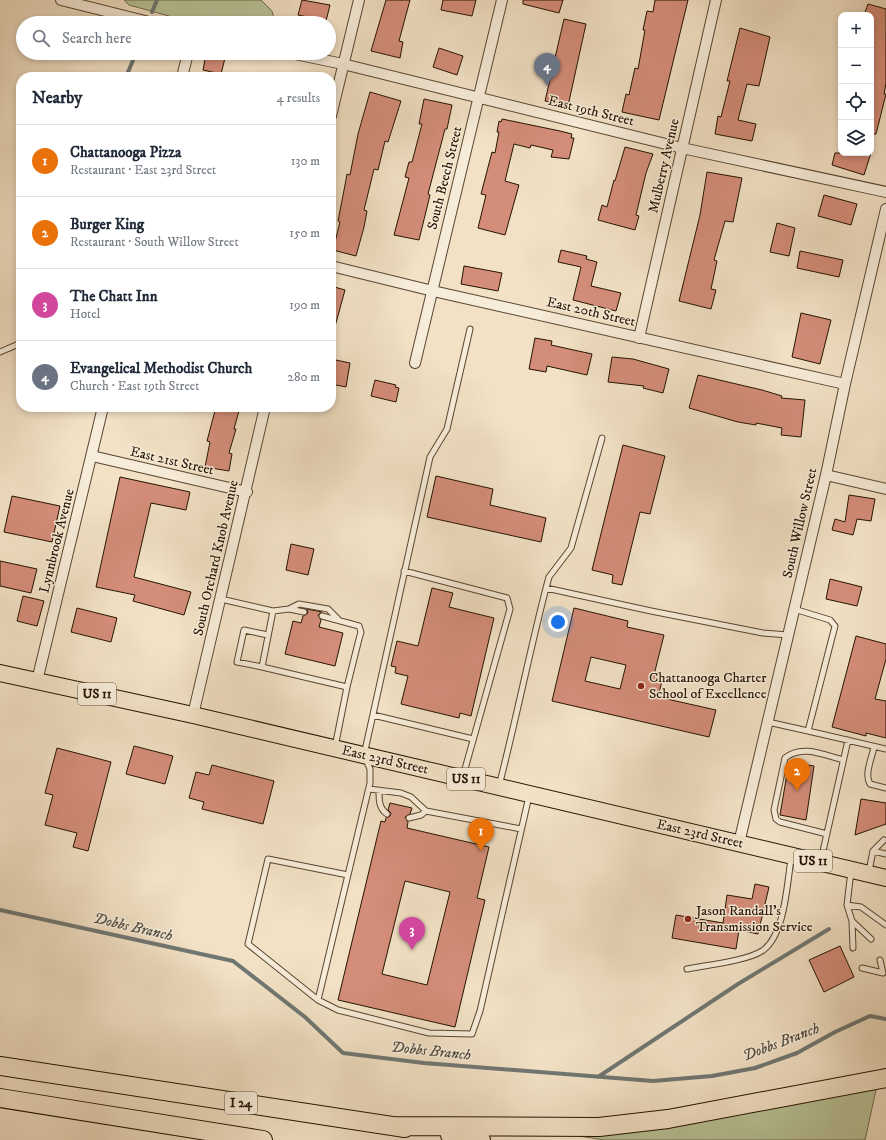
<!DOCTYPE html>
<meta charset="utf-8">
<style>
:root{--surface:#fff;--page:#f2f2f3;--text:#1f2937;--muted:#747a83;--line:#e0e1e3;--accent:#1a73e8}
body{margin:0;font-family:"IM FELL DW Pica",serif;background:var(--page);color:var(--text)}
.controls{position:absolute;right:12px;top:12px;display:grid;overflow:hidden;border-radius:8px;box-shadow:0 2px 6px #0003}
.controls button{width:36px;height:36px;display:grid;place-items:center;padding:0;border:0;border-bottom:1px solid var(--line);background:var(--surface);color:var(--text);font:20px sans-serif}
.you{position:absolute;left:558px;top:622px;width:14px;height:14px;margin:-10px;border:3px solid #fff;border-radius:50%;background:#1a73e8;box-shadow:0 0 0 6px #1a73e833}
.badge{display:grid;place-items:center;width:26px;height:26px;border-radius:50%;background:var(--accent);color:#fff;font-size:13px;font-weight:700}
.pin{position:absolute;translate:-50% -33px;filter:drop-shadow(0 1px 2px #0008)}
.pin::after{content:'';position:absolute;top:21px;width:14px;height:12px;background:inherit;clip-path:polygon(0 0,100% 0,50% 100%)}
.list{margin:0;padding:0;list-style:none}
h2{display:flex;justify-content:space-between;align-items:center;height:52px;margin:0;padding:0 16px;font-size:17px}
h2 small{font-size:13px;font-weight:400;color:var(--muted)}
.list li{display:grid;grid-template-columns:26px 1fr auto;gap:12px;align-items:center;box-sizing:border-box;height:72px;padding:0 16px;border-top:1px solid var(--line)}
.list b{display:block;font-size:15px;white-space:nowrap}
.list p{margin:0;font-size:13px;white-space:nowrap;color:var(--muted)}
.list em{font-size:13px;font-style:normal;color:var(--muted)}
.icon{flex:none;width:22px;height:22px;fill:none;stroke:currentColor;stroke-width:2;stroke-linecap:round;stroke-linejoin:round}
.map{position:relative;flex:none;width:886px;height:1140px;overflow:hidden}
.search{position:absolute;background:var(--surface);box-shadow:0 2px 6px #0003;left:16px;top:16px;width:320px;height:44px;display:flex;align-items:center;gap:10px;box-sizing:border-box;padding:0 14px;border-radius:22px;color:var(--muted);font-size:15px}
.panel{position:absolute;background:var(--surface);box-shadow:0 2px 6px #0003;left:16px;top:72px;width:320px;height:340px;border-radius:16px}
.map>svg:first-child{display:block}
.green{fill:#b8c397;stroke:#6e6b4c}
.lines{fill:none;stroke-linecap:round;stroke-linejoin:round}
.stream{stroke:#707773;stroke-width:4}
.building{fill:#d48d79;stroke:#241300;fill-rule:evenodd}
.lane-casing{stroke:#584631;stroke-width:7}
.street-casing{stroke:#584631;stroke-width:12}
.primary-casing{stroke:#241300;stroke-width:18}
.highway-casing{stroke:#241300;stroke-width:20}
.lane{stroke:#f7ecd9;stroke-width:5}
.street{stroke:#f7ecd9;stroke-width:10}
.primary{stroke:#f2e1c5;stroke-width:16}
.highway{stroke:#f2e1c5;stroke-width:18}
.poi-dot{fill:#8f2418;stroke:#f7ecd9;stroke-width:1.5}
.labels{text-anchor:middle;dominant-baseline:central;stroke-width:3;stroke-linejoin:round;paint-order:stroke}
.shield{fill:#f7ecd9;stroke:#635441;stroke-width:1}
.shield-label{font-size:13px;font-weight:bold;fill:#241300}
.street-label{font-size:14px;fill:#241300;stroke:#f7ecd9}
.poi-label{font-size:14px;fill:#241300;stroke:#f7ecd9;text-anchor:start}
.water-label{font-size:15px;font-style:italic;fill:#504d43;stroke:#f7ecd9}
</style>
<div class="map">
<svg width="886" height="1140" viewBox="0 0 886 1140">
<rect width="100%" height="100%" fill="#f2e1c5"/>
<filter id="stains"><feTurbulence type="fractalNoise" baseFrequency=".005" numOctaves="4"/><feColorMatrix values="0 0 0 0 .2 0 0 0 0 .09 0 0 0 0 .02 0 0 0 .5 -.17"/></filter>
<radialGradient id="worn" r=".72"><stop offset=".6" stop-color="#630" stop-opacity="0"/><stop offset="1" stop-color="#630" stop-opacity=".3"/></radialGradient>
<path class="green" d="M124 0H261L272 11 275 23H194L129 5Z
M871 1089 876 1090 865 1140H604L573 1135Z"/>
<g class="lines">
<path class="stream" d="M152 12 157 0
M126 77 136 53
M0 910 233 961 305 1017 343 1053 424 1063 653 1081 712 1076 755 1068 797 1053 835 1032 870 1016 886 1019
M598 1077 738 984 829 929"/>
</g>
<path class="building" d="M302 0 330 5 326 21 298 15Z
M386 0H410L399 41 403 42 400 58 371 51Z
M443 0H476L472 16 441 10Z
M523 0H563L559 13 523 4Z
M655 0H688L659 120 622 112 626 94 629 95 635 68 638 69 645 30H643L647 11 653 12Z
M868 4 886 9V83L884 94H886L876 134H871V15H864Z
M564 19 586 24 568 106 545 101Z
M740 28 770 37 759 86 747 84 738 120 756 124 752 141 715 134 718 116 721 117 730 81H727Z
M439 48 463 56 457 75 433 67Z
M206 54 225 58 221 74 203 70Z
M370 92 401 101 388 142 385 141 378 170 374 169 364 210 367 211 364 227 356 256 333 250 340 222 338 221 345 185 347 174 350 175 358 134Z
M424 99 452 105 447 129H445L428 194 430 195 419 240 394 235 409 178 405 177 409 162H412L422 124H419Z
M502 119 560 131 572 134 571 138H574L569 159 551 157 553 150 531 145 530 148 514 144 505 181 519 185 505 235 478 228 486 195 481 194 492 152 495 153 499 132H497L499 121 501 122Z
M625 147 653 154 646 173 636 215 639 216 635 230 598 220 602 205 607 207 614 180 615 181Z
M835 153H871L864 175 832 165Z
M707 172 742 178 733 222 725 221 714 260 717 261 711 289 716 290 711 309 679 301 700 215Z
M824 195 857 204 851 225 818 216Z
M777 223 795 228 789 256 770 252Z
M561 250 587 256 586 259 597 262 591 286 621 293 616 311 573 300 581 267 558 262Z
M800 251 843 260 839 277 797 268Z
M464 266 502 273 498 291 461 284Z
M331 286 345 290 334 330 331 329Z
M801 313 831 320 820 364 792 357Z
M535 338 552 341 551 345 592 354 587 375 547 366 546 372 529 369Z
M612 357 633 359 669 369 663 393 643 388 644 386 608 382Z
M331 359 350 363 346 387 331 384Z
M698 375 762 390 782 396 781 398 805 400 801 437 781 435 782 428 756 423V425L738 422 689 408Z
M375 380 396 385 395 387 399 388 396 402 371 396Z
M216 407H240L234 429H236L229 453 232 454 229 471 205 467 210 442 207 441Z
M623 445 665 456 650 514 640 512 622 585 612 583 613 575 592 570Z
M436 476 493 489 490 505 546 518 541 542 427 517Z
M120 477 190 492 186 510 151 503 134 577 191 592 184 615 133 601 135 595 96 587Z
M849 495 875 499 871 521 857 519 853 535 832 530 835 519 845 522Z
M12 496 60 506 52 542 4 532Z
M291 544 314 549 308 575 286 570Z
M0 561 37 569 31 593 0 586Z
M830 579 862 587 857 606 826 599Z
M432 588 453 593 449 607 494 618 471 716 460 713 459 718 401 704 408 676 395 673 396 667 391 666 397 641 418 646Z
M23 596 44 601 37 626 17 621Z
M77 608 117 618 111 642 71 632Z
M574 608 628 621 627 627 664 635 654 675 663 677 658 697 716 710 709 737 552 701ZM591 657 626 665 620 689 585 681Z
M307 609 322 612 318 615 321 620 319 627 343 633 335 666 285 654 293 621 301 623 303 616 308 613Z
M856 636 886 644V659L875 699 886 701V738L866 733V736L832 727Z
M134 746 173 756 165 784 126 774Z
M57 748 111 762 88 851 73 847 77 833 45 825 53 795 45 793Z
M789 762 814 766 806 820 780 815Z
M212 765 274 781 263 824 202 809 204 802 189 798 196 772 209 775Z
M861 799 886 803V824L855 835Z
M390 803 412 808 410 814 405 817 408 822 407 828 489 847 477 898 485 900 455 1027 338 1000 381 821 385 822 386 818 390 816 391 813 388 810ZM405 881 450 892 427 985 382 974Z
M755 884 769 887 758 934 739 930 736 949 672 938 676 915 723 923 727 895 752 899Z
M840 946 854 977 824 992 809 960Z"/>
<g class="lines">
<defs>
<path id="lane" d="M470 329 447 429 430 457 364 755 370 769V783L318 1000 338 1010 429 1033 472 1034 480 1011 529 796
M0 352 21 343
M404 571 507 598 510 609 463 776
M546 588 549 577 571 548 602 438
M221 599 273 611 262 667 347 687 335 747
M289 609 299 604 328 609 338 619
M794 609 830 620 835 626 808 731 886 749
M273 611 289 609 304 612
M322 616 359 626 361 632 359 639 347 687
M262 667 237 662 244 630 268 635
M373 715 473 739
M768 722 808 731
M874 747C872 758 864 774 870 784L886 788
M499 786C516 720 529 654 546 588L651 611 763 633 788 635
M369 789 401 793 411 797 426 811 521 829
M379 791C379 801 379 808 387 814
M409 818 421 815 426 811
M827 834 780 822 776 819 774 810 785 758C802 744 824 755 843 760
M873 851 886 854
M821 860 848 740
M851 871 847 905 852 921 853 948
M869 871 873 851 884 840
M847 905 861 907 886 925
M852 921 871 939
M862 968 883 973 880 960
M687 969C707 965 746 961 762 951 785 936 787 884 791 859
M318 1000 248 944 268 859 348 875"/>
<path id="street" d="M61 0 153 23
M290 53 343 64 682 148 886 192
M182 77 188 53
M331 116 359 0
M331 266 433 291 845 384
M639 338 716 0
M415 363 502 0
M92 456 247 492
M826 475 886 489
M37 681 103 407
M193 715 265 407
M739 843 826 475 845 384 886 209"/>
<path id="primary" d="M0 673 193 715 886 878"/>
<path id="highway" d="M0 1066 405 1128
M0 1098 263 1140
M393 1126 599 1127 668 1119 886 1078
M450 1135 481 1140"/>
</defs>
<use href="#lane" class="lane-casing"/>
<use href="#street" class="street-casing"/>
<use href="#primary" class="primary-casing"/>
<use href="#highway" class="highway-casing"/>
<use href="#lane" class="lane"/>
<use href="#street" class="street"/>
<use href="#primary" class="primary"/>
<use href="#highway" class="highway"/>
</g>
<g class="poi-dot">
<circle cx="641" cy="686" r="4"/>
<circle cx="688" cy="919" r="4"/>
</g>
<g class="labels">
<g class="shield">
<rect x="78" y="683" width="38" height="22" rx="3"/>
<rect x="447" y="768" width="38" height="22" rx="3"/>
<rect x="794" y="850" width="38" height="22" rx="3"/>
<rect x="225" y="1092" width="32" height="22" rx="3"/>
</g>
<g class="shield-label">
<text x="97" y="694">US 11</text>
<text x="466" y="779">US 11</text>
<text x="813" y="861">US 11</text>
<text x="241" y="1103">I 24</text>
</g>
<g class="street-label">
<text transform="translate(591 111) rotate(14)">East 19th Street</text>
<text transform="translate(664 166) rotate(-77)">Mulberry Avenue</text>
<text transform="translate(445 178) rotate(-76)">South Beech Street</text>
<text transform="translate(591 312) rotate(13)">East 20th Street</text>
<text transform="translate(172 461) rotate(13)">East 21st Street</text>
<text transform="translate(800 523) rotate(-77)">South Willow Street</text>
<text transform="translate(57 541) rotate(-76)">Lynnbrook Avenue</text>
<text transform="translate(216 558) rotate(-77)">South Orchard Knob Avenue</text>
<text transform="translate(385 760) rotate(13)">East 23rd Street</text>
<text transform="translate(700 834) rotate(13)">East 23rd Street</text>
</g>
<g class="poi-label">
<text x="649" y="678">Chattanooga Charter<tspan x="649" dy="16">School of Excellence</tspan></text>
<text x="696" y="911">Jason Randall's<tspan x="696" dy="16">Transmission Service</tspan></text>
</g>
<g class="water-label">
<text transform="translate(133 927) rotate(13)">Dobbs Branch</text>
<text transform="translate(781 1042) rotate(-21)">Dobbs Branch</text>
<text transform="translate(431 1051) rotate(6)">Dobbs Branch</text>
</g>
</g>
<rect width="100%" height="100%" filter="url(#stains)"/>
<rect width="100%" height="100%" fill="url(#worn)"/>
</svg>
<div class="controls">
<button>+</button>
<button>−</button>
<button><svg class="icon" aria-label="locate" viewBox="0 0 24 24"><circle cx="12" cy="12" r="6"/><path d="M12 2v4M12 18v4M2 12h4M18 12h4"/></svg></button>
<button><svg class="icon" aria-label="layers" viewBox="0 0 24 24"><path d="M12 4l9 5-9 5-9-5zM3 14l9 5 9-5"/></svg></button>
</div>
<div class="you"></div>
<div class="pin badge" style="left:481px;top:851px;background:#e8710a">1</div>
<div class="pin badge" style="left:797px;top:791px;background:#e8710a">2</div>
<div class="pin badge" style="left:412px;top:950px;background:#d1479c">3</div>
<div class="pin badge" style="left:547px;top:86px;background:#6b7280">4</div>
<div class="search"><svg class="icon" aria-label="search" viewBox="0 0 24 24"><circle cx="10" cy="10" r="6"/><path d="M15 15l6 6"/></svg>Search here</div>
<section class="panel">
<h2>Nearby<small>4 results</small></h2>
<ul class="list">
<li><span class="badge" style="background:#e8710a">1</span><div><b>Chattanooga Pizza</b><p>Restaurant · East 23rd Street</p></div><em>130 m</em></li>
<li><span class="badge" style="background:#e8710a">2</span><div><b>Burger King</b><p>Restaurant · South Willow Street</p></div><em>150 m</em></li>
<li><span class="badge" style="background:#d1479c">3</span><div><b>The Chatt Inn</b><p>Hotel</p></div><em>190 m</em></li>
<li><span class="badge" style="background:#6b7280">4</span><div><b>Evangelical Methodist Church</b><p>Church · East 19th Street</p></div><em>280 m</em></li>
</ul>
</section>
</div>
